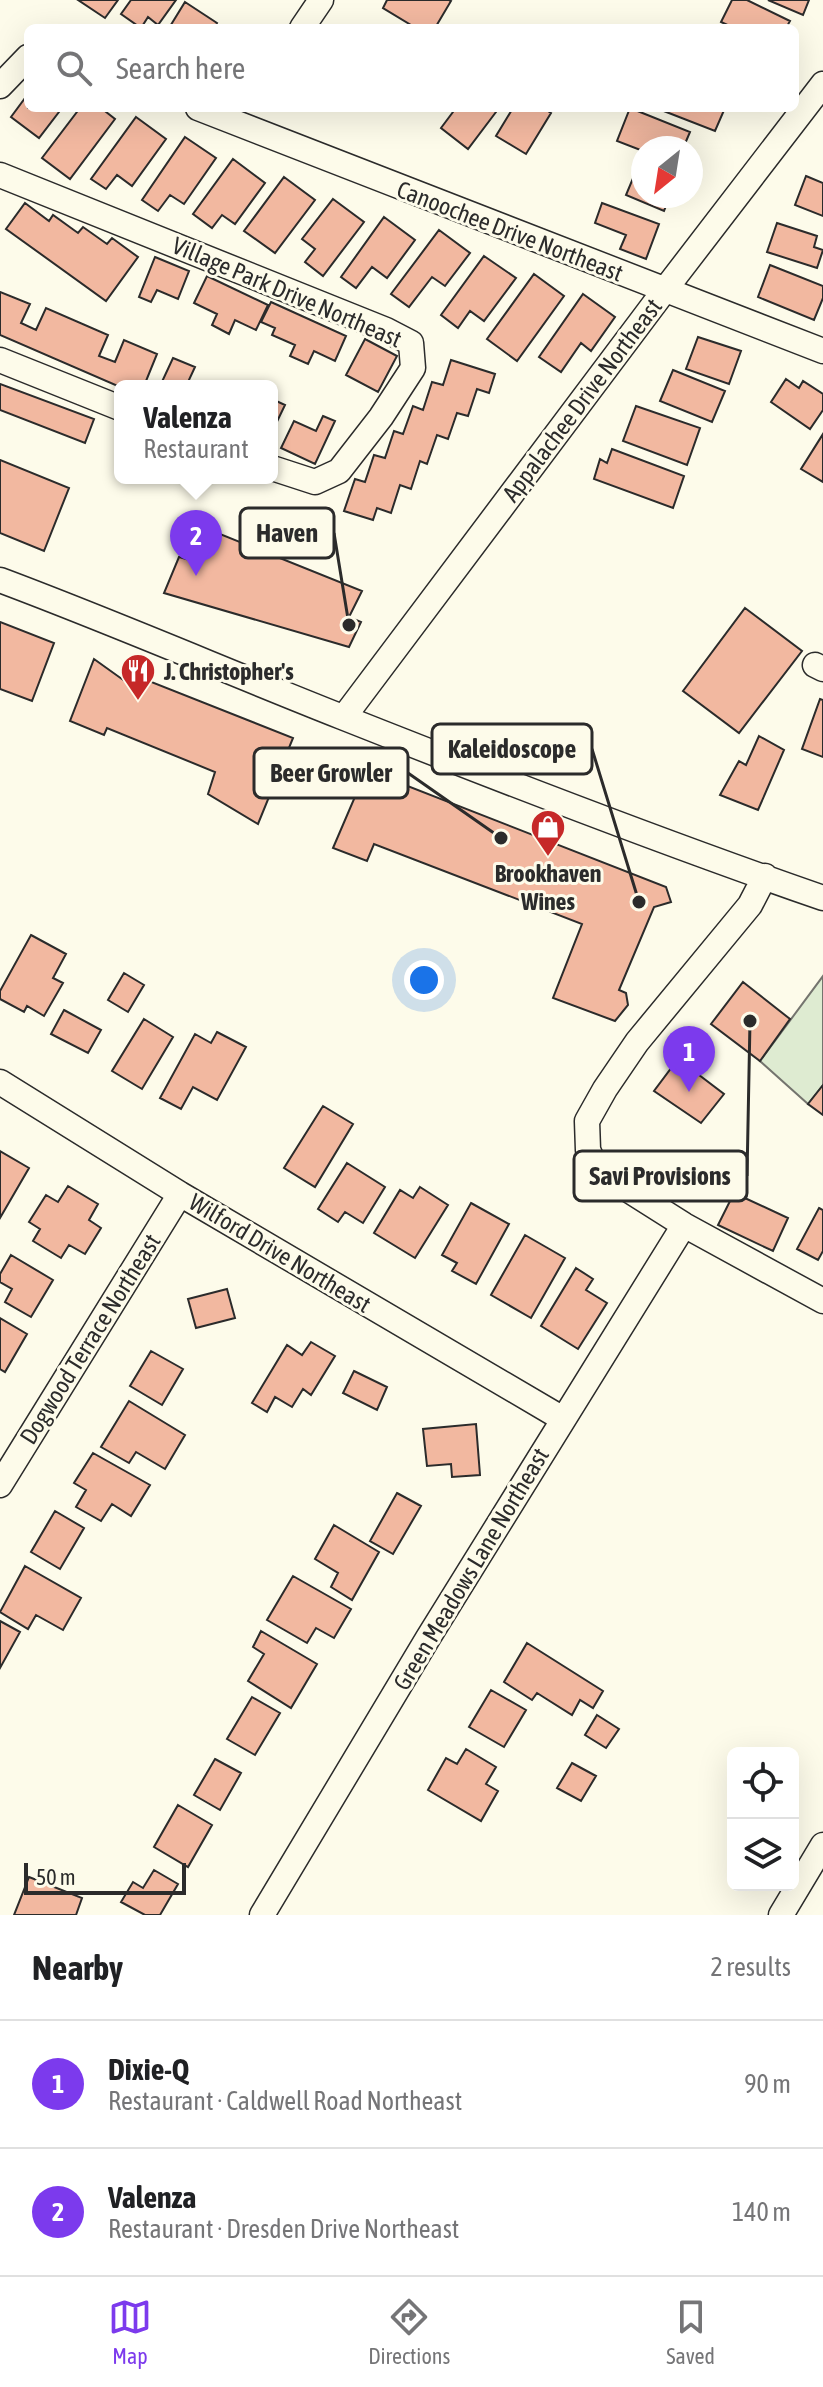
<!DOCTYPE html>
<meta charset="utf-8">
<style>
:root{--surface:#fff;--page:#f2f2f2;--text:#202124;--muted:#757577;--line:#e0e0e0;--accent:#7c3aed}
body{margin:0;font-family:"Asap Condensed",sans-serif;background:var(--page);color:var(--text)}
.controls{position:absolute;right:24px;bottom:24px;display:grid;overflow:hidden;border-radius:12px;box-shadow:0 8px 32px #0002}
.controls button{width:72px;height:72px;display:grid;place-items:center;padding:0;border:0;border-bottom:2px solid var(--line);background:var(--surface);color:var(--text);font:40px sans-serif}
.compass{position:absolute;left:631px;top:136px;width:72px;height:72px;border-radius:50%;background:var(--surface);box-shadow:0 8px 32px #0002;rotate:210deg}
.scale{position:absolute;left:24px;bottom:20px;width:162px;box-sizing:border-box;padding-left:8px;border:4px solid #2b2b2b;border-top:0;font-size:22px;line-height:28px;white-space:nowrap;color:#2b2b2b;-webkit-text-stroke:6px #fdfbea;paint-order:stroke}
.you{position:absolute;left:424px;top:980px;width:28px;height:28px;margin:-20px;border:6px solid #fff;border-radius:50%;background:#1a73e8;box-shadow:0 0 0 12px #1a73e833}
.badge{display:grid;place-items:center;width:52px;height:52px;border-radius:50%;background:var(--accent);color:#fff;font-size:26px;font-weight:700}
.pin{position:absolute;translate:-50% -66px;filter:drop-shadow(0 2px 4px #0008)}
.pin::after{content:'';position:absolute;top:42px;width:28px;height:24px;background:inherit;clip-path:polygon(0 0,100% 0,50% 100%)}
.popup{position:absolute;left:114px;top:380px;width:164px;height:104px;box-sizing:border-box;display:grid;place-content:center;border-radius:12px;background:var(--surface);filter:drop-shadow(0 2px 6px #0005);font-size:26px;white-space:nowrap;color:var(--muted)}
.popup b{font-size:30px;color:var(--text)}
.popup::after{content:'';position:absolute;left:50%;top:100%;margin-left:-16px;border:16px solid transparent;border-top-color:var(--surface)}
.list{margin:0;padding:0;list-style:none}
h2{display:flex;justify-content:space-between;align-items:center;height:104px;margin:0;padding:0 32px;font-size:34px}
h2 small{font-size:26px;font-weight:400;color:var(--muted)}
.list li{display:grid;grid-template-columns:52px 1fr auto;gap:24px;align-items:center;box-sizing:border-box;height:128px;padding:0 32px;border-top:2px solid var(--line)}
.list b{display:block;font-size:30px;white-space:nowrap}
.list p{margin:0;font-size:26px;white-space:nowrap;color:var(--muted)}
.list em{font-size:26px;font-style:normal;color:var(--muted)}
.icon{flex:none;width:44px;height:44px;fill:none;stroke:currentColor;stroke-width:2;stroke-linecap:round;stroke-linejoin:round}
.map{position:relative;flex:none;width:823px;height:1915px;overflow:hidden}
.search{position:absolute;background:var(--surface);box-shadow:0 8px 32px #0002;left:24px;right:24px;top:24px;height:88px;display:flex;align-items:center;gap:20px;box-sizing:border-box;padding:0 28px;border-radius:12px;color:var(--muted);font-size:30px}
.sheet{height:360px;background:var(--surface)}
nav{display:flex;justify-content:space-around;align-items:center;box-sizing:border-box;height:112px;border-top:2px solid var(--line);background:var(--surface);font-size:22px;color:var(--muted)}
nav a{display:grid;justify-items:center;gap:4px}
nav .on{color:var(--accent)}
.map>svg:first-child{display:block}
.green{fill:#deebd1;stroke:#74746e;stroke-width:2}
.building{fill:#f2b8a0;stroke:#2b2b2b;stroke-width:2}
.lines{fill:none;stroke-linecap:round;stroke-linejoin:round}
.minor-casing{stroke:#2b2b2b;stroke-width:27}
.minor{stroke:#fdfbea;stroke-width:24}
.labels{text-anchor:middle;dominant-baseline:central;stroke-width:6;stroke-linejoin:round;paint-order:stroke}
.street-label{font-size:24px;fill:#2b2b2b;stroke:#fdfbea}
.poi-label{font-size:24px;font-weight:bold;fill:#2b2b2b;stroke:#fdfbea;text-anchor:start}
.leader{fill:none;stroke:#2b2b2b;stroke-width:3}
.callout-dot{fill:#2b2b2b;stroke:#fdfbea;stroke-width:3}
.callout{fill:#fdfbea;stroke:#2b2b2b;stroke-width:3}
.callout-label{font-size:26px;text-anchor:middle;font-weight:bold;fill:#2b2b2b}
</style>
<div class="map">
<svg width="823" height="1915" viewBox="0 0 823 1915">
<rect width="100%" height="100%" fill="#fdfbea"/>
<path class="green" d="M823 976V1085L808 1104 760 1061Z"/>
<path class="building" d="M78 0H118L105 18Z
M131 0H176L158 25 148 17 141 28 121 14Z
M387 0H449L451 1 435 28H416L383 8Z
M732 0H747L790 21 786 28H734L721 22Z
M768 0H809L803 15Z
M185 2 217 23 214 28H169Z
M28 94V108H62L39 138 11 117Z
M80 108H101L115 119 70 179 42 158Z
M456 108H491L496 112 468 149 441 128Z
M513 108H543L551 113 526 154 496 136Z
M630 108 690 132 684 146 689 148H643V151L617 141Z
M656 108H725L715 131Z
M136 117 166 139 132 186 117 175 106 189 91 179Z
M185 137 216 158 184 204 170 195 158 211 142 200Z
M233 159 265 183 235 224 222 215 212 228 193 214Z
M636 171 643 174V196H670L664 211 626 195Z
M806 176 823 183V216L795 205Z
M284 177 315 200 275 253 244 231Z
M333 199 364 222 323 276 305 262 315 249 302 239Z
M25 203 49 221 53 215 78 233 83 227 107 244 112 238 138 257 106 301 6 229Z
M602 203 659 224 646 259 620 249 626 235 595 223Z
M384 217 415 240 387 278 372 267 356 288 341 277Z
M777 223 817 236 814 247 823 250 817 268 767 252Z
M439 230 470 253 445 286 432 277 409 307 391 294Z
M484 256 516 278 484 321 470 311 458 328 441 315Z
M155 257 189 271 178 299 157 290 151 302 139 297Z
M770 265 823 286V298L814 320 758 297Z
M534 274 564 296 517 361 487 339Z
M207 276 268 305 256 330 235 320 229 334 212 325 217 314 194 303Z
M0 292 30 304 21 323 36 330 46 308 108 335 99 356 115 362 124 340 157 354 144 386 120 387 0 335Z
M583 294 615 317 591 351 581 343 561 372 539 357Z
M271 302 346 336 335 361 314 351 308 364 290 356 295 345 272 335 275 328 261 322Z
M698 337 741 351 729 384 686 369Z
M365 339 397 356 378 392 346 375Z
M173 358 195 367 188 382 196 386H160Z
M451 360 495 374 489 393 477 389 468 416 457 413 448 439 437 435 427 464 420 461 411 489 400 485 391 513 377 508 373 520 344 511 355 479 365 482 374 455 385 458 394 431 403 434 413 406 423 410 432 382 443 385Z
M673 370 725 391 712 422 660 401Z
M786 379 799 388 803 381 823 394V410L810 429 771 402Z
M0 384 94 419 85 443 0 410Z
M272 399 285 405 272 432Z
M636 406 700 428 687 465 623 441Z
M323 416 335 421 315 464 281 448 294 421 316 431Z
M823 434V482L801 469Z
M612 449 684 476 673 508 594 479 600 459 607 463Z
M0 460 69 488 44 551 0 533Z
M200 526 362 591 349 617 361 622 349 647 164 593 179 557 190 560Z
M745 608 802 651 739 733 683 691Z
M0 622 54 643 32 701 0 689Z
M94 659 140 692 144 679 293 738 258 824 208 794 215 772 107 728 104 735 70 721Z
M820 699 823 700V757L802 749Z
M759 736 784 750 758 810 720 795 739 761 746 765Z
M372 775 382 776 666 887 671 902 654 907 619 990 626 993 628 1005 615 1021 553 998 582 924 374 844 367 861 333 848 363 778Z
M31 935 66 954 53 978 63 983 44 1016 27 1006 24 1012 0 999V991Z
M124 973 144 985 128 1012 108 1000Z
M743 982 790 1019 760 1061 711 1024Z
M64 1010 101 1030 88 1053 51 1034Z
M144 1019 173 1037 142 1089 112 1071Z
M217 1032 246 1047 217 1100 193 1087 181 1109 160 1098 195 1034 211 1043Z
M678 1059 724 1094 701 1123 654 1091Z
M823 1085V1115L808 1104Z
M323 1106 353 1124 315 1187 284 1168Z
M0 1151 29 1168 0 1218Z
M347 1163 385 1187 363 1223 345 1212 338 1222 318 1209Z
M68 1186 98 1204 89 1220 101 1228 85 1254 69 1245 61 1258 33 1241 40 1229 29 1222 46 1195 58 1202Z
M420 1187 448 1205 415 1258 374 1233 400 1190 413 1198Z
M734 1193 788 1218 773 1251 718 1225Z
M471 1203 509 1224 476 1284 452 1271 457 1263 442 1255Z
M819 1208 823 1210V1251L818 1260 797 1249Z
M525 1235 565 1258 531 1318 491 1295Z
M11 1255 53 1280 31 1317 5 1302 12 1289 0 1282V1274Z
M576 1268 593 1279 586 1290 607 1303 578 1349 541 1326Z
M227 1289 235 1318 196 1328 188 1299Z
M0 1318 27 1334 5 1372 0 1369Z
M311 1342 335 1356 311 1395 303 1389 292 1407 275 1397 267 1412 252 1403 287 1345 302 1355Z
M151 1351 183 1369 162 1405 130 1386Z
M354 1371 387 1387 377 1410 343 1393Z
M129 1401 185 1435 165 1469 136 1452 129 1463 101 1447Z
M476 1424 480 1475 452 1477 451 1464 427 1466 423 1429Z
M93 1453 150 1485 131 1516 112 1504 101 1521 76 1507 86 1490 74 1483Z
M397 1493 421 1506 393 1554 370 1541Z
M55 1511 84 1528 60 1569 31 1552Z
M334 1525 379 1552 352 1600 331 1587 338 1573 315 1559Z
M25 1566 81 1598 63 1630 36 1615 28 1629 0 1612Z
M293 1576 351 1609 334 1638 316 1628 307 1643 267 1620Z
M0 1621 20 1632 0 1668Z
M261 1631 317 1664 291 1708 248 1681 264 1654 253 1647Z
M527 1643 603 1691 593 1708 580 1700 572 1715 537 1693 532 1700 504 1682Z
M491 1690 526 1710 504 1747 469 1727Z
M252 1697 280 1713 255 1755 227 1739Z
M597 1715 619 1729 606 1748 585 1735Z
M466 1749 496 1767 486 1784 498 1791 481 1821 428 1790 446 1758 457 1764Z
M215 1759 241 1773 220 1810 194 1795Z
M572 1763 596 1776 581 1801 557 1788Z
M178 1805 212 1825 188 1867 154 1847Z
M154 1870 178 1884 160 1915H145L121 1902 133 1882 143 1888Z
M29 1877 82 1898 76 1915H14Z"/>
<g class="lines">
<defs>
<path id="minor" d="M302 28 321 0
M0 86 28 57
M198 108 823 351
M0 175 386 330 411 343 413 368 381 417 339 471 315 482 272 468
M0 360 120 408
M0 580C115 623 228 672 342 717 501 780 661 842 823 898
M815 665 823 669
M344 717 664 291 823 84
M765 876 750 905 637 1042 605 1089 587 1121 588 1150 597 1170 684 1225 823 1301
M0 1082 180 1194 563 1419
M0 1485 180 1194
M262 1915 428 1638 684 1225
M781 1915 823 1845"/>
</defs>
<use href="#minor" class="minor-casing"/>
<use href="#minor" class="minor"/>
</g>
<defs>
<symbol id="restaurant-pin" viewBox="-11 -11 22 30"><path d="M0 17L-7.5 6A9.5 9.5 0 1 1 7.5 6Z" fill="#c62828" stroke="#fdfbea"/><path d="M-5-6h1v4h1v-4h1v4h1v-4h1v5L-1.5 .5V6h-2V.5L-5-1ZM5-6V6H3V1.5H1.5Q1.5-4 5-6Z" fill="#fff"/></symbol>
<symbol id="shop-pin" viewBox="-11 -11 22 30"><path d="M0 17L-7.5 6A9.5 9.5 0 1 1 7.5 6Z" fill="#c62828" stroke="#fdfbea"/><path d="M-5-2.5h2.3a2.7 3.5 0 0 1 5.4 0H5L5.5 6h-11ZM-1.5-2.5h3a1.5 2.3 0 0 0-3 0Z" fill="#fff"/></symbol>
</defs>
<g fill-rule="evenodd">
<use href="#restaurant-pin" x="118" y="651" width="40" height="54"/>
<use href="#shop-pin" x="528" y="807" width="40" height="54"/>
</g>
<g class="labels">
<g class="street-label">
<text transform="translate(510 231) rotate(21)">Canoochee Drive Northeast</text>
<text transform="translate(287 292) rotate(23)">Village Park Drive Northeast</text>
<text transform="translate(582 400) rotate(-53)">Appalachee Drive Northeast</text>
<text transform="translate(280 1253) rotate(31)">Wilford Drive Northeast</text>
<text transform="translate(90 1339) rotate(-58)">Dogwood Terrace Northeast</text>
<text transform="translate(471 1569) rotate(-59)">Green Meadows Lane Northeast</text>
</g>
<g class="poi-label">
<text x="164" y="671">J. Christopher's</text>
<text x="548" y="873" text-anchor="middle">Brookhaven<tspan x="548" dy="28">Wines</tspan></text>
</g>
</g>
<path class="leader" d="M349 625L334 533M639 902L592 749M501 838L408 773M750 1021L747 1176"/>
<g class="callout-dot">
<circle cx="349" cy="625" r="8"/>
<circle cx="639" cy="902" r="8"/>
<circle cx="501" cy="838" r="8"/>
<circle cx="750" cy="1021" r="8"/>
</g>
<g class="callout">
<rect x="240" y="508" width="94" height="50" rx="8"/>
<rect x="432" y="724" width="160" height="50" rx="8"/>
<rect x="254" y="748" width="154" height="50" rx="8"/>
<rect x="574" y="1151" width="173" height="50" rx="8"/>
</g>
<g class="callout-label">
<text x="287" y="542">Haven</text>
<text x="512" y="758">Kaleidoscope</text>
<text x="331" y="782">Beer Growler</text>
<text x="660" y="1185">Savi Provisions</text>
</g>
</svg>
<div class="controls">
<button><svg class="icon" aria-label="locate" viewBox="0 0 24 24"><circle cx="12" cy="12" r="6"/><path d="M12 2v4M12 18v4M2 12h4M18 12h4"/></svg></button>
<button><svg class="icon" aria-label="layers" viewBox="0 0 24 24"><path d="M12 4l9 5-9 5-9-5zM3 14l9 5 9-5"/></svg></button>
</div>
<svg class="compass" viewBox="-18 -18 36 36"><path d="M0-13l5 13h-10z" fill="#e53935"/><path d="M0 13l5-13h-10z" fill="#757577"/></svg>
<div class="scale">50 m</div>
<div class="you"></div>
<div class="pin badge" style="left:689px;top:1092px">1</div>
<div class="pin badge" style="left:196px;top:576px">2</div>
<div class="popup"><b>Valenza</b>Restaurant</div>
<div class="search"><svg class="icon" aria-label="search" viewBox="0 0 24 24"><circle cx="10" cy="10" r="6"/><path d="M15 15l6 6"/></svg>Search here</div>
</div>
<section class="sheet">
<h2>Nearby<small>2 results</small></h2>
<ul class="list">
<li><span class="badge">1</span><div><b>Dixie-Q</b><p>Restaurant · Caldwell Road Northeast</p></div><em>90 m</em></li>
<li><span class="badge">2</span><div><b>Valenza</b><p>Restaurant · Dresden Drive Northeast</p></div><em>140 m</em></li>
</ul>
</section>
<nav>
<a class="on"><svg class="icon" aria-label="map" viewBox="0 0 24 24"><path d="M3 6l6-2 6 2 6-2v14l-6 2-6-2-6 2zM9 4v14M15 6v14"/></svg>Map</a>
<a><svg class="icon" aria-label="directions" viewBox="0 0 24 24"><path d="M12 3l9 9-9 9-9-9zM9 14v-3h6M13 9l2 2-2 2"/></svg>Directions</a>
<a><svg class="icon" aria-label="saved" viewBox="0 0 24 24"><path d="M7 4h10v16l-5-4-5 4z"/></svg>Saved</a>
</nav>
